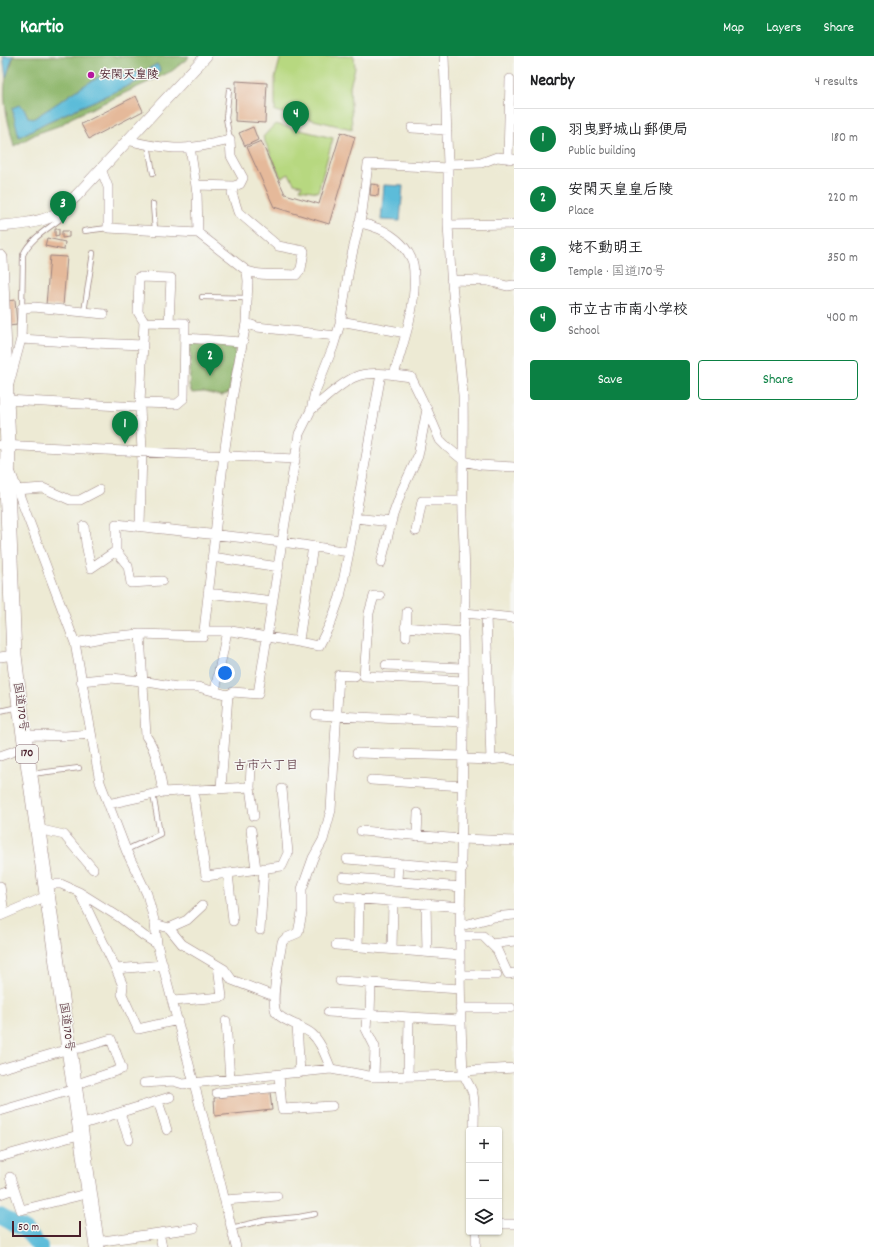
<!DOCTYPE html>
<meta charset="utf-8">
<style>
:root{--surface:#fff;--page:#f6f6f6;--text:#202124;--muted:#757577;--line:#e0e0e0;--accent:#0b8043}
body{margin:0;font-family:Dekko,"Klee One",sans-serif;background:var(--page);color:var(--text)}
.controls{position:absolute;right:12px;bottom:12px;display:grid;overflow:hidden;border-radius:4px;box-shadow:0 1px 3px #0004}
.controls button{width:36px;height:36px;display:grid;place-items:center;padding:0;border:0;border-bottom:1px solid var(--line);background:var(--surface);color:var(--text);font:20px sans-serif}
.scale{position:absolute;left:12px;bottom:10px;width:69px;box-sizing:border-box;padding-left:4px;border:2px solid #4a1f2b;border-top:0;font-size:11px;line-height:14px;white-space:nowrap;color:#4a1f2b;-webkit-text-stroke:3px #f6f6f2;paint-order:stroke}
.you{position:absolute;left:225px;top:617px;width:14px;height:14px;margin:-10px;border:3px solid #fff;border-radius:50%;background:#1a73e8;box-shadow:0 0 0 6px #1a73e833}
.badge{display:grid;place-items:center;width:26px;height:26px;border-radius:50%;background:var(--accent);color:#fff;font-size:13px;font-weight:700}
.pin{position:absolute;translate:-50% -33px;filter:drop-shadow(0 1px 2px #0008)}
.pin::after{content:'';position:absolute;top:21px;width:14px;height:12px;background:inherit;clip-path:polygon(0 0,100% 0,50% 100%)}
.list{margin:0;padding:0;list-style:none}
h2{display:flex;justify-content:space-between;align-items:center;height:52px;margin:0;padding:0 16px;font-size:17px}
h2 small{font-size:13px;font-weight:400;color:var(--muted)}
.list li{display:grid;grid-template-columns:26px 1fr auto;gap:12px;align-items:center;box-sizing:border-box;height:60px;padding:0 16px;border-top:1px solid var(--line)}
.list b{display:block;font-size:15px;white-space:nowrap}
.list p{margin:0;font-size:13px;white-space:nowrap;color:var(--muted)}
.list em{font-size:13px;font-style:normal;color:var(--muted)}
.actions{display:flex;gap:8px;padding:12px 16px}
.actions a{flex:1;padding:9px 0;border:1px solid var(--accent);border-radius:4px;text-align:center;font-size:14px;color:var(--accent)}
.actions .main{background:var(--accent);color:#fff}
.icon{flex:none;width:22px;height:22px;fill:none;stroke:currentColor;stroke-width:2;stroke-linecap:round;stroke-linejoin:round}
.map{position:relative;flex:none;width:514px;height:1191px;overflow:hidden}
header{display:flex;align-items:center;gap:24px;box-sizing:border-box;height:56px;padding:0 20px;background:var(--accent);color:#fff}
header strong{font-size:19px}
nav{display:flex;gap:22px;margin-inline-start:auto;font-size:14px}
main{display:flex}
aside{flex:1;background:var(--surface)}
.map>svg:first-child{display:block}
.green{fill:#b7d880;stroke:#807c56}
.forest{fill:#91b86e;stroke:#6e6c4c;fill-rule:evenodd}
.water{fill:#5bbcd9;stroke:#526e82}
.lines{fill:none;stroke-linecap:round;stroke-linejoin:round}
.river{stroke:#5bbcd9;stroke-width:16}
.building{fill:#e5b99a}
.service-casing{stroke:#9c8480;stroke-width:6}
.minor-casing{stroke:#9c8480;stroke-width:10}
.tertiary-casing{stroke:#9c8480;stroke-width:12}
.trunk-casing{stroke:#9c8480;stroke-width:16}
.service{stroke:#fff;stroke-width:4.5}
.minor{stroke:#fff;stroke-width:9}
.tertiary{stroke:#fff;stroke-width:11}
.trunk{stroke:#fff;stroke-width:15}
.poi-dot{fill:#b5179e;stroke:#f6f6f2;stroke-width:1.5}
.labels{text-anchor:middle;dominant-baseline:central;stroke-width:3;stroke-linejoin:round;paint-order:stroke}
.shield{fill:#f6f6f2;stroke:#7e6067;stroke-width:1}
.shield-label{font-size:11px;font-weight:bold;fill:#4a1f2b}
.poi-label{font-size:12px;font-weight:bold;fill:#4a1f2b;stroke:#f6f6f2;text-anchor:start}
.street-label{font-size:12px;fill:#4a1f2b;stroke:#f6f6f2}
.neighbourhood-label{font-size:13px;fill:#4a1f2b;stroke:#f6f6f2}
</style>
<header>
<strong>Kartio</strong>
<nav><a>Map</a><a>Layers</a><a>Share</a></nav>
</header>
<main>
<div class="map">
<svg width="514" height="1191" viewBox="0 0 514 1191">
<rect width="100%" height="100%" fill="#f6f6f2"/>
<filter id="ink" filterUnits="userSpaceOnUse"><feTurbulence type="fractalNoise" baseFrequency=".025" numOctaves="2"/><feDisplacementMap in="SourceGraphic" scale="8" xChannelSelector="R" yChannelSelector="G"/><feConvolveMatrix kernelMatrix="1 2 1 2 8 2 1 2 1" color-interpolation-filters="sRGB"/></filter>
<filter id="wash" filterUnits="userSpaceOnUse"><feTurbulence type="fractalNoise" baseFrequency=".012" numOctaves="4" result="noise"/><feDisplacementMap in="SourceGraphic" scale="16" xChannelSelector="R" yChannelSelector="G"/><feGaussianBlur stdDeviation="0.9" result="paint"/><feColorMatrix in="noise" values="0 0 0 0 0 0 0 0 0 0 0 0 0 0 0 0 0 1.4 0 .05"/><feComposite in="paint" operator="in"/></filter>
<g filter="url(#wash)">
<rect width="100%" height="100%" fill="#edead4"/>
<path class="green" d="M281 0H354L355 12 350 30 352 73 275 55V22Z
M275 68 333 82 318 136 300 133 302 129 294 127 289 118 281 122 263 81Z"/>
<path class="forest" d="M13 0H189L188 2 172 15 71 62 61 69 38 77 14 90C9 68 1 44 6 21 8 14 13 7 13 0ZM157 8 160 13 159 16 47 66 19 81 24 52 28 61 33 63 102 20 143 16Z
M192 287 234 288 236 293 229 337 221 340 204 336 192 337 189 330 191 302 190 294Z"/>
<path class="water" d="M3 0H13L6 22Z
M157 8 160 13 159 16 47 66 19 81 12 52 19 49 24 52 28 61 33 63 88 27 102 20 143 16Z
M384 129 403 130 400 165 381 164Z"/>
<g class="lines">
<path class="river" d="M0 1160 25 1174 40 1191"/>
</g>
<g id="blocks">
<path class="building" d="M236 25 267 27 265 67 235 65Z
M136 40 143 55 89 83 81 68Z
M253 71 258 84 245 90 239 77Z
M341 76 355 81 329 168 274 151 247 91 261 85 285 138 319 148Z
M371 128 379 129 378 140 370 139Z
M55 173H59V179L55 180Z
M62 175H69V181L62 182Z
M47 182 65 186 64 194 45 190Z
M50 200 67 201 63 250 46 249Z
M15 244 17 269 9 270 7 245Z
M270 1036 272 1054 215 1060 214 1042Z"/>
</g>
</g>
<g filter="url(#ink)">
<use href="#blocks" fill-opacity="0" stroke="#9c8480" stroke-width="1"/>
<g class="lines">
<defs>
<path id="service" d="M229 34 226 62 230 84
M148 89 153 117
M153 148 155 174
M84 175 108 172
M202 241 247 242
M22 252 23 199C29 184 46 174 59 164
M84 256 93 197
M0 655 18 651
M31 718 79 712
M126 794 160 778 153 738
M231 1172 266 1164 299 1161 315 1158"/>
<path id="minor" d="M444 0 448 108V169L451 217 463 339C464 379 462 420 463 460 464 499 467 538 463 576 466 722 455 869 463 1015 464 1023 471 1030 473 1038 475 1049 474 1063 474 1074
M412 72 447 74
M127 84C142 88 158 91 174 92 192 93 212 88 230 84L231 100 243 122 240 128 234 130 196 129
M190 91 197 137 198 177
M508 103 510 23
M448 108 481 107 497 101 514 103
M101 113 108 131V172L198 177 247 215 248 225 246 267 232 343 224 399 204 575H231L292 585 299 584 313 490
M234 130 232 137 238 156 278 190 304 195 301 213 296 219C280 217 262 221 247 215
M359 167C364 168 370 169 374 171 388 175 405 188 411 202 414 207 414 214 414 220 416 254 403 286 394 319
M448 169 514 168
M451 224 488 225 507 230 514 229
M340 265 406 277
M144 266 138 256 139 221 171 222 169 266
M246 267 257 271 336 280
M185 282 242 286
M21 283 69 286 143 289
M9 328 21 283 22 252 34 251 104 258
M6 344 140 351
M311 354C325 343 339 328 355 321 369 314 396 319 411 321L428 356 440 384 447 391 464 405 480 409 514 411
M0 389 295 403
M11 417 75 587 100 726 126 794 147 838 155 868 157 888 220 1125 236 1191
M11 432 16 434 43 432 70 444H80L99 434
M355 462 391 466
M84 470 86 488 91 512 116 495V468L283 486 349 496
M140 470 142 395 140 351V347L144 266 185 267 184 342 177 348 140 347
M416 475 422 445H463
M116 495 128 510 131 527 162 525
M212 501 279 511
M381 507 393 459 402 434 418 400 427 353
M208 537 273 545
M380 540H374L369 557 364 620 463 625
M465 557 514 562
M486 560 491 704
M405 571 463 576
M140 578 146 680C158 697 159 716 163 736
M406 581 407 556
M292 585 319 590 331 566 340 541 349 496 381 318
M75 587 107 581 140 578 203 580
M0 601 14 599
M386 609 463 612
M81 625 111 622 142 625 177 631H198L228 639
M215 635 227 575
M316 659 463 666
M25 681 31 679 65 680 91 678
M357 697 463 700
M0 700 26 691
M463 703 491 704 507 702 514 704
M251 712 250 731 254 760
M371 724 463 730
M221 732 228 639 233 636 258 638 299 378 311 354 315 336 333 291 340 268 350 207 362 156 368 108 448 112
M193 734 206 820 282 810 288 797 282 733
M108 748 163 736 250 731
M38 773 64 779 93 813
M251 774 256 813
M361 775 462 783 514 785
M417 780 418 757
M347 803 462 813
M228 817 233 865
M343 821 461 831
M397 825 398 807
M46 828H61L79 836 119 861 144 880 157 888
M0 830 4 858
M79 836 116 913 123 930 122 938 138 973 178 964
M339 841 461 851
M426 848 427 896
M0 860 47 840
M155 868 169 872 182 888 224 913 232 924 274 940
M461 870 494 861 514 859
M169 872 187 864 202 850
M260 874 264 812
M461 880H483L497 894 508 918 514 917
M491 888 514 885
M336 889 460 899
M358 891 359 842
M392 893 393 845
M116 913 163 909
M460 919H497
M340 925 460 933
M173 945 222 941 218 910
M460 952H511
M328 956 460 964
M367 958 366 973 375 991 374 1021
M370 958 371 927
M226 965 230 1023
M297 969 300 1017
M0 1013 69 993 81 992 111 983 122 1013 74 1029
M331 1013C326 1002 322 987 312 978 304 971 280 964 276 956 270 942 280 902 282 886L286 882 298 877 302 857V833L313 802 323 784 331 754 339 619 355 620
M463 1015 514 1012
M279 1019 282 1053 332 1050
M408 1021 409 961
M144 1027 173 1025 183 1028 331 1013 374 1021 464 1019
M217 1037 280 1031
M158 1045 167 1074
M0 1055 75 1033
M120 1057 129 1084
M80 1069 170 1041
M0 1101 82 1078
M10 1121 21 1154 90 1137
M0 1138 14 1133
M225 1144 277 1140
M499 1168H514
M159 1177 162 1191
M96 1186 194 1172
M476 1191V1176"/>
<path id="tertiary" d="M0 170C15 169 38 167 52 160 62 155 70 146 78 138L206 0"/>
<path id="trunk" d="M0 202 8 389 7 431 14 599 20 651 54 886 97 1191"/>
</defs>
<use href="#service" class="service-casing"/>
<use href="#minor" class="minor-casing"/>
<use href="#tertiary" class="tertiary-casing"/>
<use href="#trunk" class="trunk-casing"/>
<use href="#service" class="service"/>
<use href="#minor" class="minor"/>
<use href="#tertiary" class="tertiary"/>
<use href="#trunk" class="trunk"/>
</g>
</g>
<circle class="poi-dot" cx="91" cy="19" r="4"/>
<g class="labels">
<rect class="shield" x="16" y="689" width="22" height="18" rx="3"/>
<g class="shield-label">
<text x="27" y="698">170</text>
</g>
<g class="poi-label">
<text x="99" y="19">安閑天皇陵</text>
</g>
<g class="street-label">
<text transform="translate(20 651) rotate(82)">国道170号</text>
<text transform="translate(66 971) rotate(82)">国道170号</text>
</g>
<g class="neighbourhood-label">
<text x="266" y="710">古市六丁目</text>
</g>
</g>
</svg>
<div class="controls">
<button>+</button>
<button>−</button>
<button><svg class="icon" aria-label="layers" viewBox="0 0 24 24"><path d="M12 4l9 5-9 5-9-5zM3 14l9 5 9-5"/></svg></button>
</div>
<div class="scale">50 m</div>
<div class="you"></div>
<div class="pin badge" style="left:125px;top:388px">1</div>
<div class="pin badge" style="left:210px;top:320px">2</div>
<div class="pin badge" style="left:63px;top:168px">3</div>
<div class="pin badge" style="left:296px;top:78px">4</div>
</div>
<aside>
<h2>Nearby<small>4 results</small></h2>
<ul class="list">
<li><span class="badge">1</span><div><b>羽曳野城山郵便局</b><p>Public building</p></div><em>180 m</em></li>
<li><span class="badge">2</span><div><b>安閑天皇皇后陵</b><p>Place</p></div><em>220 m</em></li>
<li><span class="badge">3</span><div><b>姥不動明王</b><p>Temple · 国道170号</p></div><em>350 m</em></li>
<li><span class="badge">4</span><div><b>市立古市南小学校</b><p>School</p></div><em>400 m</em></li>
</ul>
<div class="actions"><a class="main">Save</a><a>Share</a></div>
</aside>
</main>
